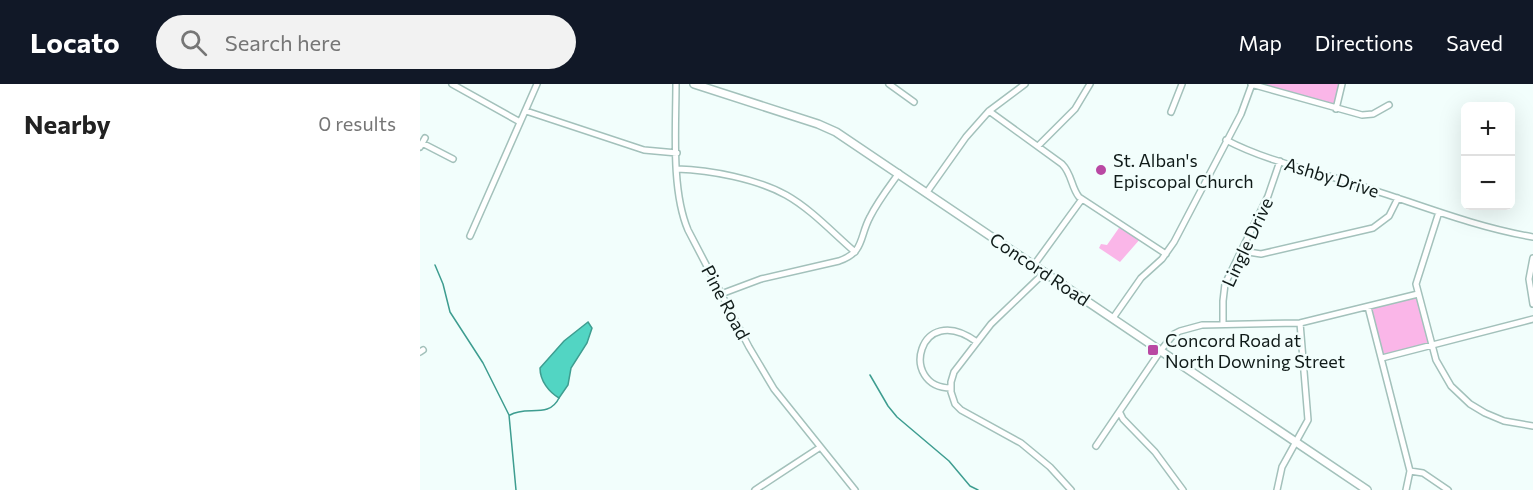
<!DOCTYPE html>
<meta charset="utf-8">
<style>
:root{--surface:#fff;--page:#f2f2f2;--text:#222;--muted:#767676;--line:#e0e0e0;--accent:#111827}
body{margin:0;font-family:Commissioner,sans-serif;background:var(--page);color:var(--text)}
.controls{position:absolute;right:18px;top:18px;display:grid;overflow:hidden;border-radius:9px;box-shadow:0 6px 24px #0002}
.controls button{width:54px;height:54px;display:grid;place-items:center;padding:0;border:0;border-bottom:2px solid var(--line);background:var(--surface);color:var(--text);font:30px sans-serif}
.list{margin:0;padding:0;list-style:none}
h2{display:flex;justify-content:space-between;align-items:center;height:78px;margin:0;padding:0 24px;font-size:26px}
h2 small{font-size:20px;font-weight:400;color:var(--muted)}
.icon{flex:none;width:33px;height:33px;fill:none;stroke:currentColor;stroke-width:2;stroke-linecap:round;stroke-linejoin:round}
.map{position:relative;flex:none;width:1113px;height:406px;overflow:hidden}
header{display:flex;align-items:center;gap:36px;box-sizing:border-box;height:84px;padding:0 30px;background:var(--accent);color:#fff}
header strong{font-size:28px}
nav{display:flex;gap:33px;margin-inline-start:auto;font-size:21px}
.search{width:420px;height:54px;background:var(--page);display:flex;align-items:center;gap:15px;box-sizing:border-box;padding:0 21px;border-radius:33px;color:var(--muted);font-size:22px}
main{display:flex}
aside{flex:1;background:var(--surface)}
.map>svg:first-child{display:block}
.green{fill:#fab6e8}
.water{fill:#52d5c3;stroke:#3e9d90;stroke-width:1.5}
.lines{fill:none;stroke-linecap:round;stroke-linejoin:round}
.stream{stroke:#3e9d90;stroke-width:1.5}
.street-casing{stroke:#a3c1bb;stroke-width:8}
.secondary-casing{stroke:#a3c1bb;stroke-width:10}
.street{stroke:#fff;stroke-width:5}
.secondary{stroke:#fff;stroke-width:7}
.poi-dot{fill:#b948a3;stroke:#f2fefc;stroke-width:2}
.labels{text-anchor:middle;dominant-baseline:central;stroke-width:5;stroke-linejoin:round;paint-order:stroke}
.poi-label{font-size:18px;fill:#101b19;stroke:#f2fefc;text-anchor:start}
.street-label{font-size:18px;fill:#101b19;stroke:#f2fefc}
</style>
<header>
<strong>Locato</strong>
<div class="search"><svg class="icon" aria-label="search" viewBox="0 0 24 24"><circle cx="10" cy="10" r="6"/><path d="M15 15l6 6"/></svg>Search here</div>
<nav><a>Map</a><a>Directions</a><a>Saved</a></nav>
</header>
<main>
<aside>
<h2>Nearby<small>0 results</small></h2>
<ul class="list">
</ul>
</aside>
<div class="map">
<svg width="1113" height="406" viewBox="0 0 1113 406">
<rect width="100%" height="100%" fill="#f2fefc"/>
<path class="green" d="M839 0H922L916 24Z
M701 141 721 154 700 178 679 164 681 160 687 161Z
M997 211 1011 261 962 274 949 223Z"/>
<path class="water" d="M168 238 172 244 167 259 151 284 148 301 139 314C129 308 120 297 120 284L144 257Z"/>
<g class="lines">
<path class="stream" d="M15 181 23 200 30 228 63 279 89 331 96 406
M450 291 468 322 477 333 529 377 550 402 558 406
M90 331C106 321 129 335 139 314"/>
<defs>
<path id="street" d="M32 0 100 38
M256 0C256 43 251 106 268 146L329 263 354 305 435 406
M469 0 494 18
M831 0 942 31 953 30 969 21
M916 25 922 0
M106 27 224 66 257 69
M569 27 642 80C652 90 651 103 659 113L746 170
M751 28 762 0
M806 56C848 78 896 87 941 102 998 120 1054 143 1113 153
M2 59 33 75
M618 62 655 25 670 0
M0 63 5 54
M257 85C291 86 337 95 366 111 391 125 413 149 435 168
M507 108 546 53 569 27 605 0
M1019 128 996 200 1016 276 1031 302 1050 320 1065 329 1084 337 1113 342
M50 152 117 0
M822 167 841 170 953 144 969 132 978 114
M1113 174 1109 195 1113 220
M614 181 662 115
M625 188 571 240 534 288 531 298V308L535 320 541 326 601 359 630 383 651 406
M301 210 341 195 419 177C445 168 439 153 450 133 458 117 469 103 479 89
M948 223 990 387 986 406
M693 234 721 194 742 175 754 158 821 30 832 0
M803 240V217L805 200 848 112 860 77
M0 268 3 266
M962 274 1113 235
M531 304C478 304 498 215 557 258
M700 329 703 335 735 368 763 406
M676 362 741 266 754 250 760 247 782 241 880 239 998 210
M990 387 1003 389 1028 406
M335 406 399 364
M857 406 862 383 888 336 880 239"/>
<path id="secondary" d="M274 0 398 40 416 48 947 406"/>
</defs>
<use href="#street" class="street-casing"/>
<use href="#secondary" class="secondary-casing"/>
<use href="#street" class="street"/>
<use href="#secondary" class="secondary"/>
</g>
<g class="poi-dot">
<circle cx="681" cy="86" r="6"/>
<rect x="727" y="260" width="12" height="12" rx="3"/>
</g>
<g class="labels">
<g class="poi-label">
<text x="693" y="76">St. Alban's<tspan x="693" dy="21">Episcopal Church</tspan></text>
<text x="745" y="256">Concord Road at<tspan x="745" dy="21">North Downing Street</tspan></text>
</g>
<g class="street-label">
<text transform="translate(912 93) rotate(17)">Ashby Drive</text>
<text transform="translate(827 158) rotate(-65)">Lingle Drive</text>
<text transform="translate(620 185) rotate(34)">Concord Road</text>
<text transform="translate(306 218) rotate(62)">Pine Road</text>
</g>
</g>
</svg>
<div class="controls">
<button>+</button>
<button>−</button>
</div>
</div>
</main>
